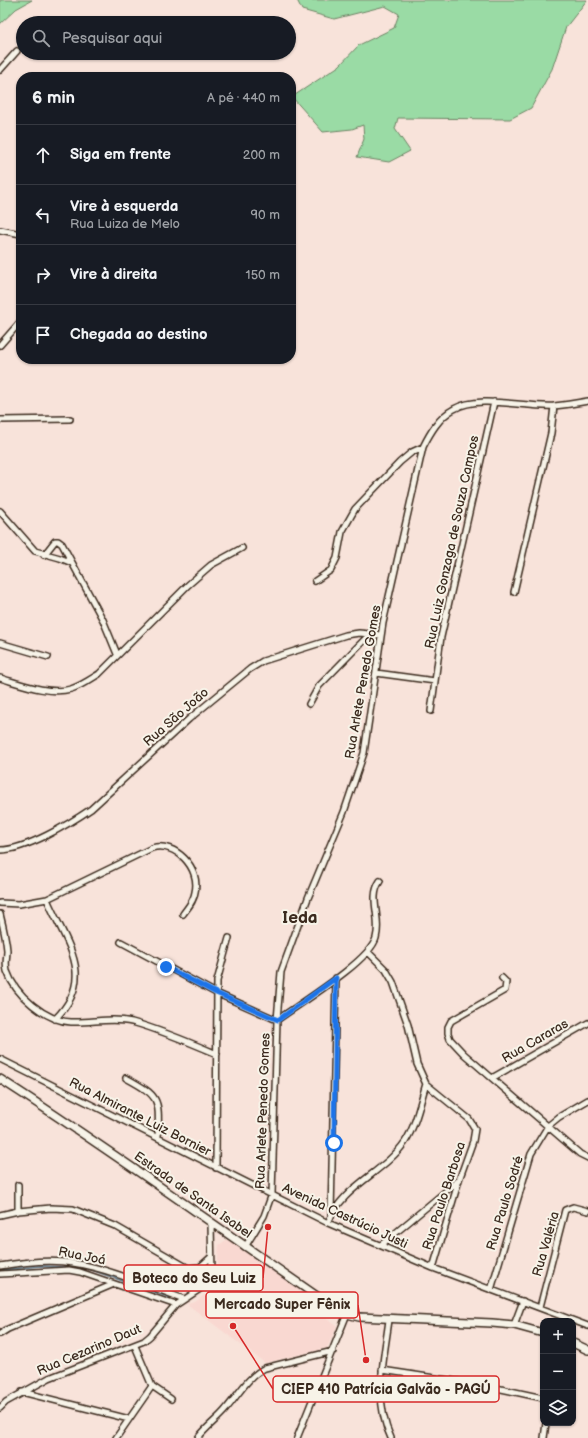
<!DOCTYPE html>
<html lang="pt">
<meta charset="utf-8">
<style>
:root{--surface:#171b24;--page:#242831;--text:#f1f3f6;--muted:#9ea1a6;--line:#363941}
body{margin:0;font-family:"Balsamiq Sans",sans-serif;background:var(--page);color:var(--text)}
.controls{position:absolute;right:12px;bottom:12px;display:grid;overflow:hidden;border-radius:8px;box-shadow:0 1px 3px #0004}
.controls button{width:36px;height:36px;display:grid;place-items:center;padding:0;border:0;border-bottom:1px solid var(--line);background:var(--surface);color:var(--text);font:20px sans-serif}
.stop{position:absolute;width:12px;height:12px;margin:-9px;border:3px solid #1a73e8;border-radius:50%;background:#fff}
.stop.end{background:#1a73e8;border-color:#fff;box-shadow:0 1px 4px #0008}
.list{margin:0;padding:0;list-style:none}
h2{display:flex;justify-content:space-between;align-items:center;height:52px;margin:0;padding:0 16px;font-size:17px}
h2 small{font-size:13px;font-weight:400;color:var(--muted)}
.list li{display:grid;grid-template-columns:26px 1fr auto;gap:12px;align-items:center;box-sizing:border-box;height:60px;padding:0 16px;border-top:1px solid var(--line)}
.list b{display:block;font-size:15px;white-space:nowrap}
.list p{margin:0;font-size:13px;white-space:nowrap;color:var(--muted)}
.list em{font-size:13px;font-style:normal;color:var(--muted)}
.icon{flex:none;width:22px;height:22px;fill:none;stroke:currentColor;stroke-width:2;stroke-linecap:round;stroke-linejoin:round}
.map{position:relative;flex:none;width:588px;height:1438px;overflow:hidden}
.search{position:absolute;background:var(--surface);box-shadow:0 1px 3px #0004;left:16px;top:16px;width:280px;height:44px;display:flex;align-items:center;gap:10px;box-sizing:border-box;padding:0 14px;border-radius:22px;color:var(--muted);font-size:15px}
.panel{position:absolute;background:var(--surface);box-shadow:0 1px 3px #0004;left:16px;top:72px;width:280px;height:292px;border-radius:16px}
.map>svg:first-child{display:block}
.built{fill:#f9d8d1}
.green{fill:#9adba5;stroke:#6a8262}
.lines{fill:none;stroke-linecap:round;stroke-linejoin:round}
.stream{stroke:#698797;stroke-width:1.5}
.street-casing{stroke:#3b2a1e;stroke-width:8}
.secondary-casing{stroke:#3b2a1e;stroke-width:10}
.street{stroke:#f7f3e8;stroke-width:5}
.secondary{stroke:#f7f3e8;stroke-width:7}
.route{stroke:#1a73e8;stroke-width:5}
.labels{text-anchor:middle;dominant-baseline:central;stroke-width:4;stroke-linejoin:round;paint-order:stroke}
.street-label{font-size:13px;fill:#3b2a1e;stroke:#f7f3e8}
.district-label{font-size:17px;font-weight:bold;fill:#3b2a1e;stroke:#f7f3e8}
.leader{fill:none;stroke:#d62828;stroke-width:1.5}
.callout-dot{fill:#d62828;stroke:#f7f3e8;stroke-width:1.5}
.callout{fill:#f7f3e8;stroke:#d62828;stroke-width:1.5}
.callout-label{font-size:14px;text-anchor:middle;font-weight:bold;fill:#3b2a1e}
</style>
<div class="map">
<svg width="588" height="1438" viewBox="0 0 588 1438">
<rect width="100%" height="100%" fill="#f8e3da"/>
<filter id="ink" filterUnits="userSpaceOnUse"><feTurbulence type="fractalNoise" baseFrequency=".025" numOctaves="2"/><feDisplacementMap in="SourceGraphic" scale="8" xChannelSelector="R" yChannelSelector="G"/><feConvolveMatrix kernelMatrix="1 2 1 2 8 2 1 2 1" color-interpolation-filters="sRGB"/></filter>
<g filter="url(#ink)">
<path class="built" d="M226 1240 232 1241 325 1307 321 1315 337 1326 327 1348 265 1363 187 1304 195 1302 216 1287 219 1245Z"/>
<path class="green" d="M0 0H32L16 9 0 24Z
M297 0H587L566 27 552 69 531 108 510 119 398 118 395 129 410 151 389 162 357 157 364 139 363 125 352 129 323 132 292 97 339 66 359 45 394 28 399 14 385 6 334 19 302 10Z"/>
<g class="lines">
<path class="stream" d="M0 1270 41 1266 86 1268 171 1298"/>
<defs>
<path id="street" d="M0 70 17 51
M0 230 21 234
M0 345 21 321
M0 420 70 419
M0 511 35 551 60 558 72 563
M44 555 55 541H58L62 544 103 620 117 654
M315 581 331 570 337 558 342 532 355 509 400 462 412 452 423 447
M514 592 551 433 554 406
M0 643 48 657
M376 673 435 681
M0 678C21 684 49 695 71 689 81 686 91 679 99 674L188 585 211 565 242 548
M309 704 319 686 371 633
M431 711 441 637 494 402
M0 850C26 850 69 824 91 809L189 719 250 669 263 661 346 635 359 633 381 635
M47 899C65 942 98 977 55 1019
M0 903 19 904 47 899 152 848C175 841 201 868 195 892 194 901 188 907 183 914
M0 914C3 926 6 938 7 950 7 957 5 964 7 971 15 995 46 1021 71 1022 92 1023 111 1017 132 1022 161 1030 189 1042 217 1054
M121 942 216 993 277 1020C299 1004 370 961 376 938 382 918 368 899 380 881
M368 952 386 970 393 982 408 1025 417 1064 426 1084 469 1119 475 1129 473 1141 459 1180 433 1268
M502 978 506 982 505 990 451 1021 448 1027V1033L450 1039 464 1054 580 1154 588 1158
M0 1059 328 1223 433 1268 588 1326
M126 1078C161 1097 159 1099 158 1138
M492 1078 588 1023
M216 1168 217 981 229 938
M18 1211V1185
M331 1214 336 978
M0 1215 18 1211 51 1208 73 1209 115 1226 188 1268 200 1267 211 1257
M328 1223C342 1186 384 1173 405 1142 416 1125 420 1103 426 1084
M381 1245 458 1181
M245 1247 264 1216 272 1194 277 1020 281 972 308 898 344 812 364 753 383 623 423 447C430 433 439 417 454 409 479 394 526 408 554 406 566 405 577 403 588 401
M0 1266C24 1262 49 1259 73 1263 111 1269 148 1286 184 1299
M0 1274 69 1270 80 1272 176 1305
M491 1290 531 1154 548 1126 559 1117 588 1100
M540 1307 565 1210 573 1207 588 1211
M389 1320C384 1359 373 1401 391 1438
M514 1325 523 1301
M0 1334 8 1329 114 1284
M135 1346 152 1386 171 1399
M382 1370 487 1386 543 1398
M22 1392 129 1419
M0 1408 6 1402 49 1378 144 1341 150 1336 176 1305 203 1287 209 1280 212 1274 211 1224
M116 1438 152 1386
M198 1438C206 1427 218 1419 226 1409 239 1394 247 1377 265 1368L333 1351
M297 1438 347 1314
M544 1438 546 1423"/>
<path id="secondary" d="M0 1079C111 1150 218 1228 327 1303L347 1314 359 1317 492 1323 514 1325 543 1333
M573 1343 588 1350"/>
</defs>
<use href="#street" class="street-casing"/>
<use href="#secondary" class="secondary-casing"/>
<use href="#street" class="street"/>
<use href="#secondary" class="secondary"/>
</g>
</g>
<g class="lines" filter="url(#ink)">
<path class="route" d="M166 967 216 993 278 1020 336 978 334 1143"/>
</g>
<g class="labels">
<g class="street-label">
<text transform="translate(452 542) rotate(-78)">Rua Luiz Gonzaga de Souza Campos</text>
<text transform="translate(363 682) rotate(-80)">Rua Arlete Penedo Gomes</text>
<text transform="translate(176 717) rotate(-41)">Rua São João</text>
<text transform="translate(535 1041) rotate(-30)">Rua Cararas</text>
<text transform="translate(263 1111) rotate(-88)">Rua Arlete Penedo Gomes</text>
<text transform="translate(140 1117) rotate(27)">Rua Almirante Luiz Bornier</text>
<text transform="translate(193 1195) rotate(35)">Estrada de Santa Isabel</text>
<text transform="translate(444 1196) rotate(-72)">Rua Paulo Barbosa</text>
<text transform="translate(505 1203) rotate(-73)">Rua Paulo Sodré</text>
<text transform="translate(345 1216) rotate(25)">Avenida Castrúcio Justi</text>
<text transform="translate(546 1244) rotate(-74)">Rua Valéria</text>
<text transform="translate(82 1256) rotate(11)">Rua Joá</text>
<text transform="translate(89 1350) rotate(-23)">Rua Cezarino Daut</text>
</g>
<g class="district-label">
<text x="300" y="918">Ieda</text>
</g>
</g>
<path class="leader" d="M268 1227L263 1278M366 1360L358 1305M233 1326L273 1389"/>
<g class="callout-dot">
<circle cx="268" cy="1227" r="4"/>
<circle cx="366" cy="1360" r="4"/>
<circle cx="233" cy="1326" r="4"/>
</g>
<g class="callout">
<rect x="124" y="1265" width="139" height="26" rx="4"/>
<rect x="206" y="1292" width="152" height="26" rx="4"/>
<rect x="273" y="1376" width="226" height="26" rx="4"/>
</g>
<g class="callout-label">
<text x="194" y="1283">Boteco do Seu Luiz</text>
<text x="282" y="1309">Mercado Super Fênix</text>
<text x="386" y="1394">CIEP 410 Patrícia Galvão - PAGÚ</text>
</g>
</svg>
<div class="controls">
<button>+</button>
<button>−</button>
<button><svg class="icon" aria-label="layers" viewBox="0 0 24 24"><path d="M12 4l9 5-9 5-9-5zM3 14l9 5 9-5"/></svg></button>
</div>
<div class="stop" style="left:334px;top:1143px"></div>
<div class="stop end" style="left:166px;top:967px"></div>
<div class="search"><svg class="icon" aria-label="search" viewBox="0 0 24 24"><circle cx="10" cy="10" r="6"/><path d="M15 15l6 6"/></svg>Pesquisar aqui</div>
<section class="panel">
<h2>6 min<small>A pé · 440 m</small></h2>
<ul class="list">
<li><svg class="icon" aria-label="ahead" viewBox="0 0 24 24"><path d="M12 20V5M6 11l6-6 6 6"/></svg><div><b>Siga em frente</b></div><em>200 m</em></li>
<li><svg class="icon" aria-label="left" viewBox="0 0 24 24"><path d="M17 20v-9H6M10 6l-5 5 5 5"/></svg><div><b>Vire à esquerda</b><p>Rua Luiza de Melo</p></div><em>90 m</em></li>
<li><svg class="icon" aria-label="right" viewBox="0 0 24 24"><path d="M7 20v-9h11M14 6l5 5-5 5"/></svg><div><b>Vire à direita</b></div><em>150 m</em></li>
<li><svg class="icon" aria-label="arrive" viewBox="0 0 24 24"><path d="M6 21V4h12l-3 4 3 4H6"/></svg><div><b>Chegada ao destino</b></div></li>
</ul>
</section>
</div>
